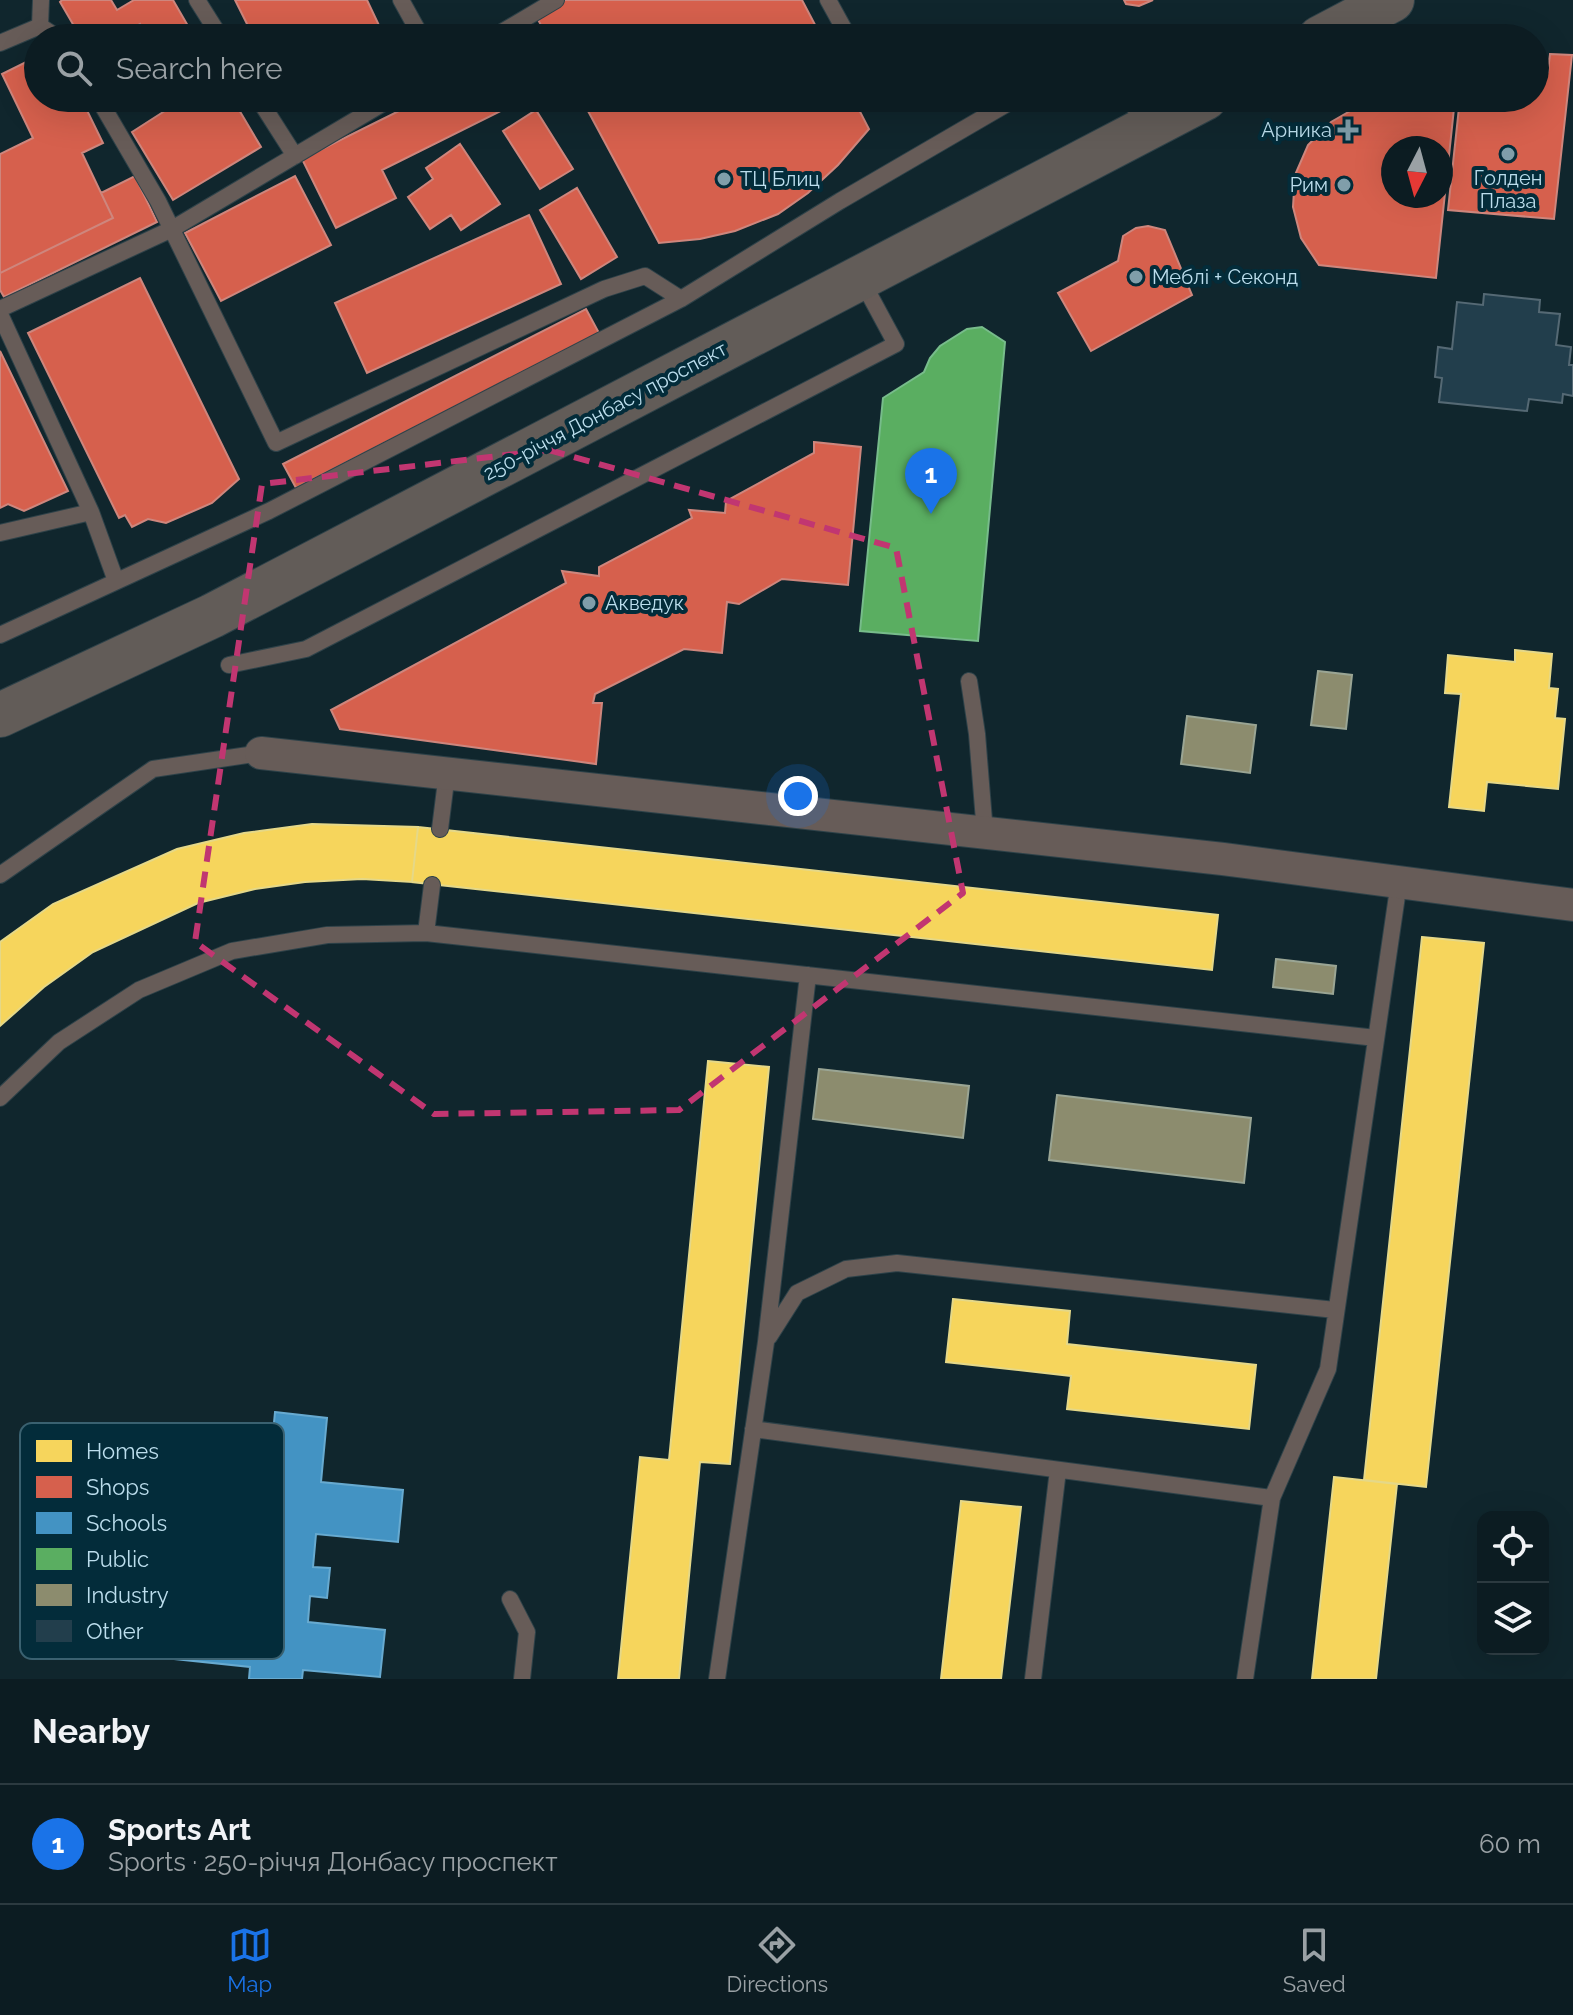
<!DOCTYPE html>
<meta charset="utf-8">
<style>
:root{--surface:#0c1c22;--page:#15252a;--text:#f1f3f6;--muted:#9aa1a5;--line:#2c3a40;--accent:#1a73e8}
body{margin:0;font-family:Raleway,sans-serif;background:var(--page);color:var(--text)}
.controls{position:absolute;right:24px;bottom:24px;display:grid;overflow:hidden;border-radius:16px;box-shadow:0 8px 32px #0002}
.controls button{width:72px;height:72px;display:grid;place-items:center;padding:0;border:0;border-bottom:2px solid var(--line);background:var(--surface);color:var(--text);font:40px sans-serif}
.compass{position:absolute;left:1381px;top:136px;width:72px;height:72px;border-radius:50%;background:var(--surface);box-shadow:0 8px 32px #0002;rotate:186deg}
.you{position:absolute;left:798px;top:796px;width:28px;height:28px;margin:-20px;border:6px solid #fff;border-radius:50%;background:#1a73e8;box-shadow:0 0 0 12px #1a73e833}
.badge{display:grid;place-items:center;width:52px;height:52px;border-radius:50%;background:var(--accent);color:#fff;font-size:26px;font-weight:700}
.pin{position:absolute;translate:-50% -66px;filter:drop-shadow(0 2px 4px #0008)}
.pin::after{content:'';position:absolute;top:42px;width:28px;height:24px;background:inherit;clip-path:polygon(0 0,100% 0,50% 100%)}
.list{margin:0;padding:0;list-style:none}
h2{display:flex;justify-content:space-between;align-items:center;height:104px;margin:0;padding:0 32px;font-size:34px}
h2 small{font-size:26px;font-weight:400;color:var(--muted)}
.list li{display:grid;grid-template-columns:52px 1fr auto;gap:24px;align-items:center;box-sizing:border-box;height:120px;padding:0 32px;border-top:2px solid var(--line)}
.list b{display:block;font-size:30px;white-space:nowrap}
.list p{margin:0;font-size:26px;white-space:nowrap;color:var(--muted)}
.list em{font-size:26px;font-style:normal;color:var(--muted)}
.icon{flex:none;width:44px;height:44px;fill:none;stroke:currentColor;stroke-width:2;stroke-linecap:round;stroke-linejoin:round}
.map{position:relative;flex:none;width:1573px;height:1679px;overflow:hidden}
.search{position:absolute;background:var(--surface);box-shadow:0 8px 32px #0002;left:24px;right:24px;top:24px;height:88px;display:flex;align-items:center;gap:20px;box-sizing:border-box;padding:0 28px;border-radius:44px;color:var(--muted);font-size:30px}
.sheet{height:224px;background:var(--surface)}
nav{display:flex;justify-content:space-around;align-items:center;box-sizing:border-box;height:112px;border-top:2px solid var(--line);background:var(--surface);font-size:22px;color:var(--muted)}
nav a{display:grid;justify-items:center;gap:4px}
nav .on{color:var(--accent)}
.map>svg:first-child{display:block}
.homes{fill:#f6d55c;stroke:#e5d888;stroke-width:2}
.shops{fill:#d6604d;stroke:#ce867d;stroke-width:2;fill-rule:evenodd}
.schools{fill:#4393c3;stroke:#67aad0;stroke-width:2}
.public{fill:#5aae61;stroke:#77bc8b;stroke-width:2}
.industry{fill:#8c8c6e;stroke:#9aa594;stroke-width:2}
.building{fill:#223e4c;stroke:#556974;stroke-width:2}
.lines{fill:none;stroke-linecap:round;stroke-linejoin:round}
.lane-casing{stroke:#2e4249;stroke-width:18}
.street-casing{stroke:#2e4249;stroke-width:34}
.primary-casing{stroke:#2e4249;stroke-width:46}
.lane{stroke:#675c58;stroke-width:16}
.street{stroke:#675c58;stroke-width:32}
.primary{stroke:#625c58;stroke-width:44}
.marked{fill:none;stroke:#c13671;stroke-width:6;stroke-dasharray:16 10;stroke-linejoin:round}
.poi-dot{fill:#809eaa;stroke:#032c3a;stroke-width:3}
.labels{text-anchor:middle;dominant-baseline:central;stroke-width:8;stroke-linejoin:round;paint-order:stroke}
.poi-label{font-size:20px;fill:#bcdeed;stroke:#032c3a;text-anchor:start}
.street-label{font-size:20px;fill:#bcdeed;stroke:#032c3a}
.key{fill:#032c3a;stroke:#3a6170;stroke-width:2}
.key-label{font-size:22px;fill:#bcdeed}
</style>
<div class="map">
<svg width="1573" height="1679" viewBox="0 0 1573 1679">
<rect width="100%" height="100%" fill="#10262d"/>
<path class="homes" d="M1515 650 1552 654 1549 688 1558 689 1555 718 1565 719 1558 789 1487 782 1484 811 1449 807 1461 694 1445 693 1448 655 1515 662Z
M312 824 418 827 412 882 362 879 305 882 255 889 198 903 93 952 44 987 0 1026V942L53 904 177 849 244 833Z
M418 827 1218 915 1212 970 412 882Z
M1422 937 1484 943 1426 1487 1364 1480Z
M708 1061 769 1067 730 1464 700 1462 679 1679H618L640 1457 669 1460Z
M953 1299 1070 1311 1067 1344 1256 1365 1249 1429 1067 1409 1071 1376 946 1362Z
M1334 1477 1397 1484 1376 1679H1312Z
M961 1501 1021 1507 1001 1679H941Z"/>
<path class="shops" d="M62 0H111L117 10 134 0H173L195 38H148L140 24 117 38H81L60 2Z
M235 0H367L385 38H254Z
M565 0H802L822 38H548L536 16Z
M1124 0H1153L1139 6 1126 4Z
M1550 54 1572 55 1554 219 1448 210 1460 98H1535V71L1548 72Z
M38 56V98H81L103 143 82 153 113 218 0 273V154L33 138 2 74Z
M185 98H232L261 147 173 200 132 132Z
M425 98H527L382 170 396 198 336 228 302 159Z
M581 98H853L869 129 838 165 808 193 778 214 735 231 700 239 659 243Z
M1430 98 1455 99 1436 278 1319 265 1301 238 1293 207 1295 175 1308 145 1331 122 1359 106 1391 101 1424 104ZM1393 148H1441V196H1393Z
M536 110 573 169 540 189 503 131Z
M460 144 500 204 461 230 451 215 430 229 408 197 433 179 426 168Z
M135 176 157 222 4 297 0 290V273L113 218 101 193Z
M295 176 331 245 221 301 185 233Z
M577 188 617 257 581 279 540 210Z
M529 215 561 284 367 373 335 303Z
M1148 226 1165 230 1192 295 1091 351 1058 293 1118 261 1123 236 1136 228Z
M140 278 239 479 212 503 166 523 148 519 132 527 125 515 119 518 28 333Z
M586 309 599 333 296 488 283 464Z
M0 351 68 491 24 511 8 504 0 508Z
M814 442 861 447 848 585 782 579 739 604 727 602 722 653 684 649 595 694 593 703H602L596 764 340 729 331 710 566 583 562 571 599 576V567L692 518 689 510 725 513 726 501 814 453Z"/>
<path class="schools" d="M275 1412 327 1418 321 1482 403 1490 398 1542 316 1534 313 1567 330 1568 327 1598 310 1596 308 1622 385 1630 380 1677 303 1670 302 1679H249L250 1667 175 1659 180 1610 255 1617 264 1527 187 1519 192 1469 269 1476Z"/>
<path class="public" d="M982 327 1005 342 978 641 860 631 883 398 924 372 930 358 940 346 967 329Z"/>
<path class="industry" d="M1318 671 1352 675 1346 729 1311 725Z
M1187 716 1256 725 1250 773 1181 764Z
M1276 959 1336 966 1333 994 1273 987Z
M819 1069 969 1086 963 1138 813 1119Z
M1057 1095 1251 1118 1244 1183 1049 1160Z"/>
<path class="building" d="M1484 294 1540 300 1539 312 1560 314 1556 345 1571 347 1569 365H1573V396L1563 394 1562 403 1529 399 1527 411 1439 402 1442 378 1435 377 1438 347 1452 349 1457 302 1483 305Z"/>
<g class="lines">
<defs>
<path id="lane" d="M197 0 221 38
M401 0 422 38
M828 0 849 38
M40 26 41 0
M492 38 556 0
M0 43 40 26 58 38
M98 98 158 201 276 443 604 289 645 276 681 299
M258 98 295 156
M1125 98 1151 124
M0 309 172 229 392 98
M0 314 91 512 0 533
M91 512 116 581
M0 635 269 511 681 299 840 201 1017 98
M229 665 306 649 896 344 862 281
M969 681 977 734 985 833
M440 829 447 773
M0 875 153 769 261 753
M426 933 432 885
M0 1098 59 1042 139 990 232 951 327 935 426 933 1376 1038
M769 1337 797 1293 846 1269 897 1263 1335 1310
M753 1429 1272 1498
M510 1599 527 1632 522 1679
M717 1679 766 1342 808 975
M1033 1679 1058 1470
M1245 1679 1272 1498 1328 1369 1399 882"/>
<path id="street" d="M261 753 1223 859 1573 905"/>
<path id="primary" d="M1320 38 1392 0
M0 715 212 616 1205 98"/>
</defs>
<use href="#lane" class="lane-casing"/>
<use href="#street" class="street-casing"/>
<use href="#primary" class="primary-casing"/>
<use href="#lane" class="lane"/>
<use href="#street" class="street"/>
<use href="#primary" class="primary"/>
</g>
<path class="marked" d="M549 450 896 548 963 893 679 1110 434 1114 195 942 262 484Z"/>
<g class="poi-dot">
<path d="M1344 118h8v8h8v8h-8v8h-8v-8h-8v-8h8z"/>
<circle cx="1508" cy="154" r="8"/>
<circle cx="724" cy="179" r="8"/>
<circle cx="1344" cy="185" r="8"/>
<circle cx="1136" cy="277" r="8"/>
<circle cx="589" cy="603" r="8"/>
</g>
<g class="labels">
<g class="poi-label">
<text x="1332" y="130" text-anchor="end">Арника</text>
<text x="1508" y="178" text-anchor="middle">Голден<tspan x="1508" dy="23">Плаза</tspan></text>
<text x="740" y="179">ТЦ Блиц</text>
<text x="1328" y="185" text-anchor="end">Рим</text>
<text x="1152" y="277">Меблі + Секонд</text>
<text x="605" y="603">Акведук</text>
</g>
<g class="street-label">
<text transform="translate(605 411) rotate(-28)">250-річчя Донбасу проспект</text>
</g>
</g>
<rect x="20" y="1423" width="264" height="236" rx="12" class="key"/>
<rect x="36" y="1440" width="36" height="22" fill="#f6d55c"/>
<rect x="36" y="1476" width="36" height="22" fill="#d6604d"/>
<rect x="36" y="1512" width="36" height="22" fill="#4393c3"/>
<rect x="36" y="1548" width="36" height="22" fill="#5aae61"/>
<rect x="36" y="1584" width="36" height="22" fill="#8c8c6e"/>
<rect x="36" y="1620" width="36" height="22" fill="#223e4c"/>
<g class="key-label">
<text x="86" y="1459">Homes</text>
<text x="86" y="1495">Shops</text>
<text x="86" y="1531">Schools</text>
<text x="86" y="1567">Public</text>
<text x="86" y="1603">Industry</text>
<text x="86" y="1639">Other</text>
</g>
</svg>
<div class="controls">
<button><svg class="icon" aria-label="locate" viewBox="0 0 24 24"><circle cx="12" cy="12" r="6"/><path d="M12 2v4M12 18v4M2 12h4M18 12h4"/></svg></button>
<button><svg class="icon" aria-label="layers" viewBox="0 0 24 24"><path d="M12 4l9 5-9 5-9-5zM3 14l9 5 9-5"/></svg></button>
</div>
<svg class="compass" viewBox="-18 -18 36 36"><path d="M0-13l5 13h-10z" fill="#e53935"/><path d="M0 13l5-13h-10z" fill="#9aa1a5"/></svg>
<div class="you"></div>
<div class="pin badge" style="left:931px;top:514px">1</div>
<div class="search"><svg class="icon" aria-label="search" viewBox="0 0 24 24"><circle cx="10" cy="10" r="6"/><path d="M15 15l6 6"/></svg>Search here</div>
</div>
<section class="sheet">
<h2>Nearby<small></small></h2>
<ul class="list">
<li><span class="badge">1</span><div><b>Sports Art</b><p>Sports · 250-річчя Донбасу проспект</p></div><em>60 m</em></li>
</ul>
</section>
<nav>
<a class="on"><svg class="icon" aria-label="map" viewBox="0 0 24 24"><path d="M3 6l6-2 6 2 6-2v14l-6 2-6-2-6 2zM9 4v14M15 6v14"/></svg>Map</a>
<a><svg class="icon" aria-label="directions" viewBox="0 0 24 24"><path d="M12 3l9 9-9 9-9-9zM9 14v-3h6M13 9l2 2-2 2"/></svg>Directions</a>
<a><svg class="icon" aria-label="saved" viewBox="0 0 24 24"><path d="M7 4h10v16l-5-4-5 4z"/></svg>Saved</a>
</nav>
